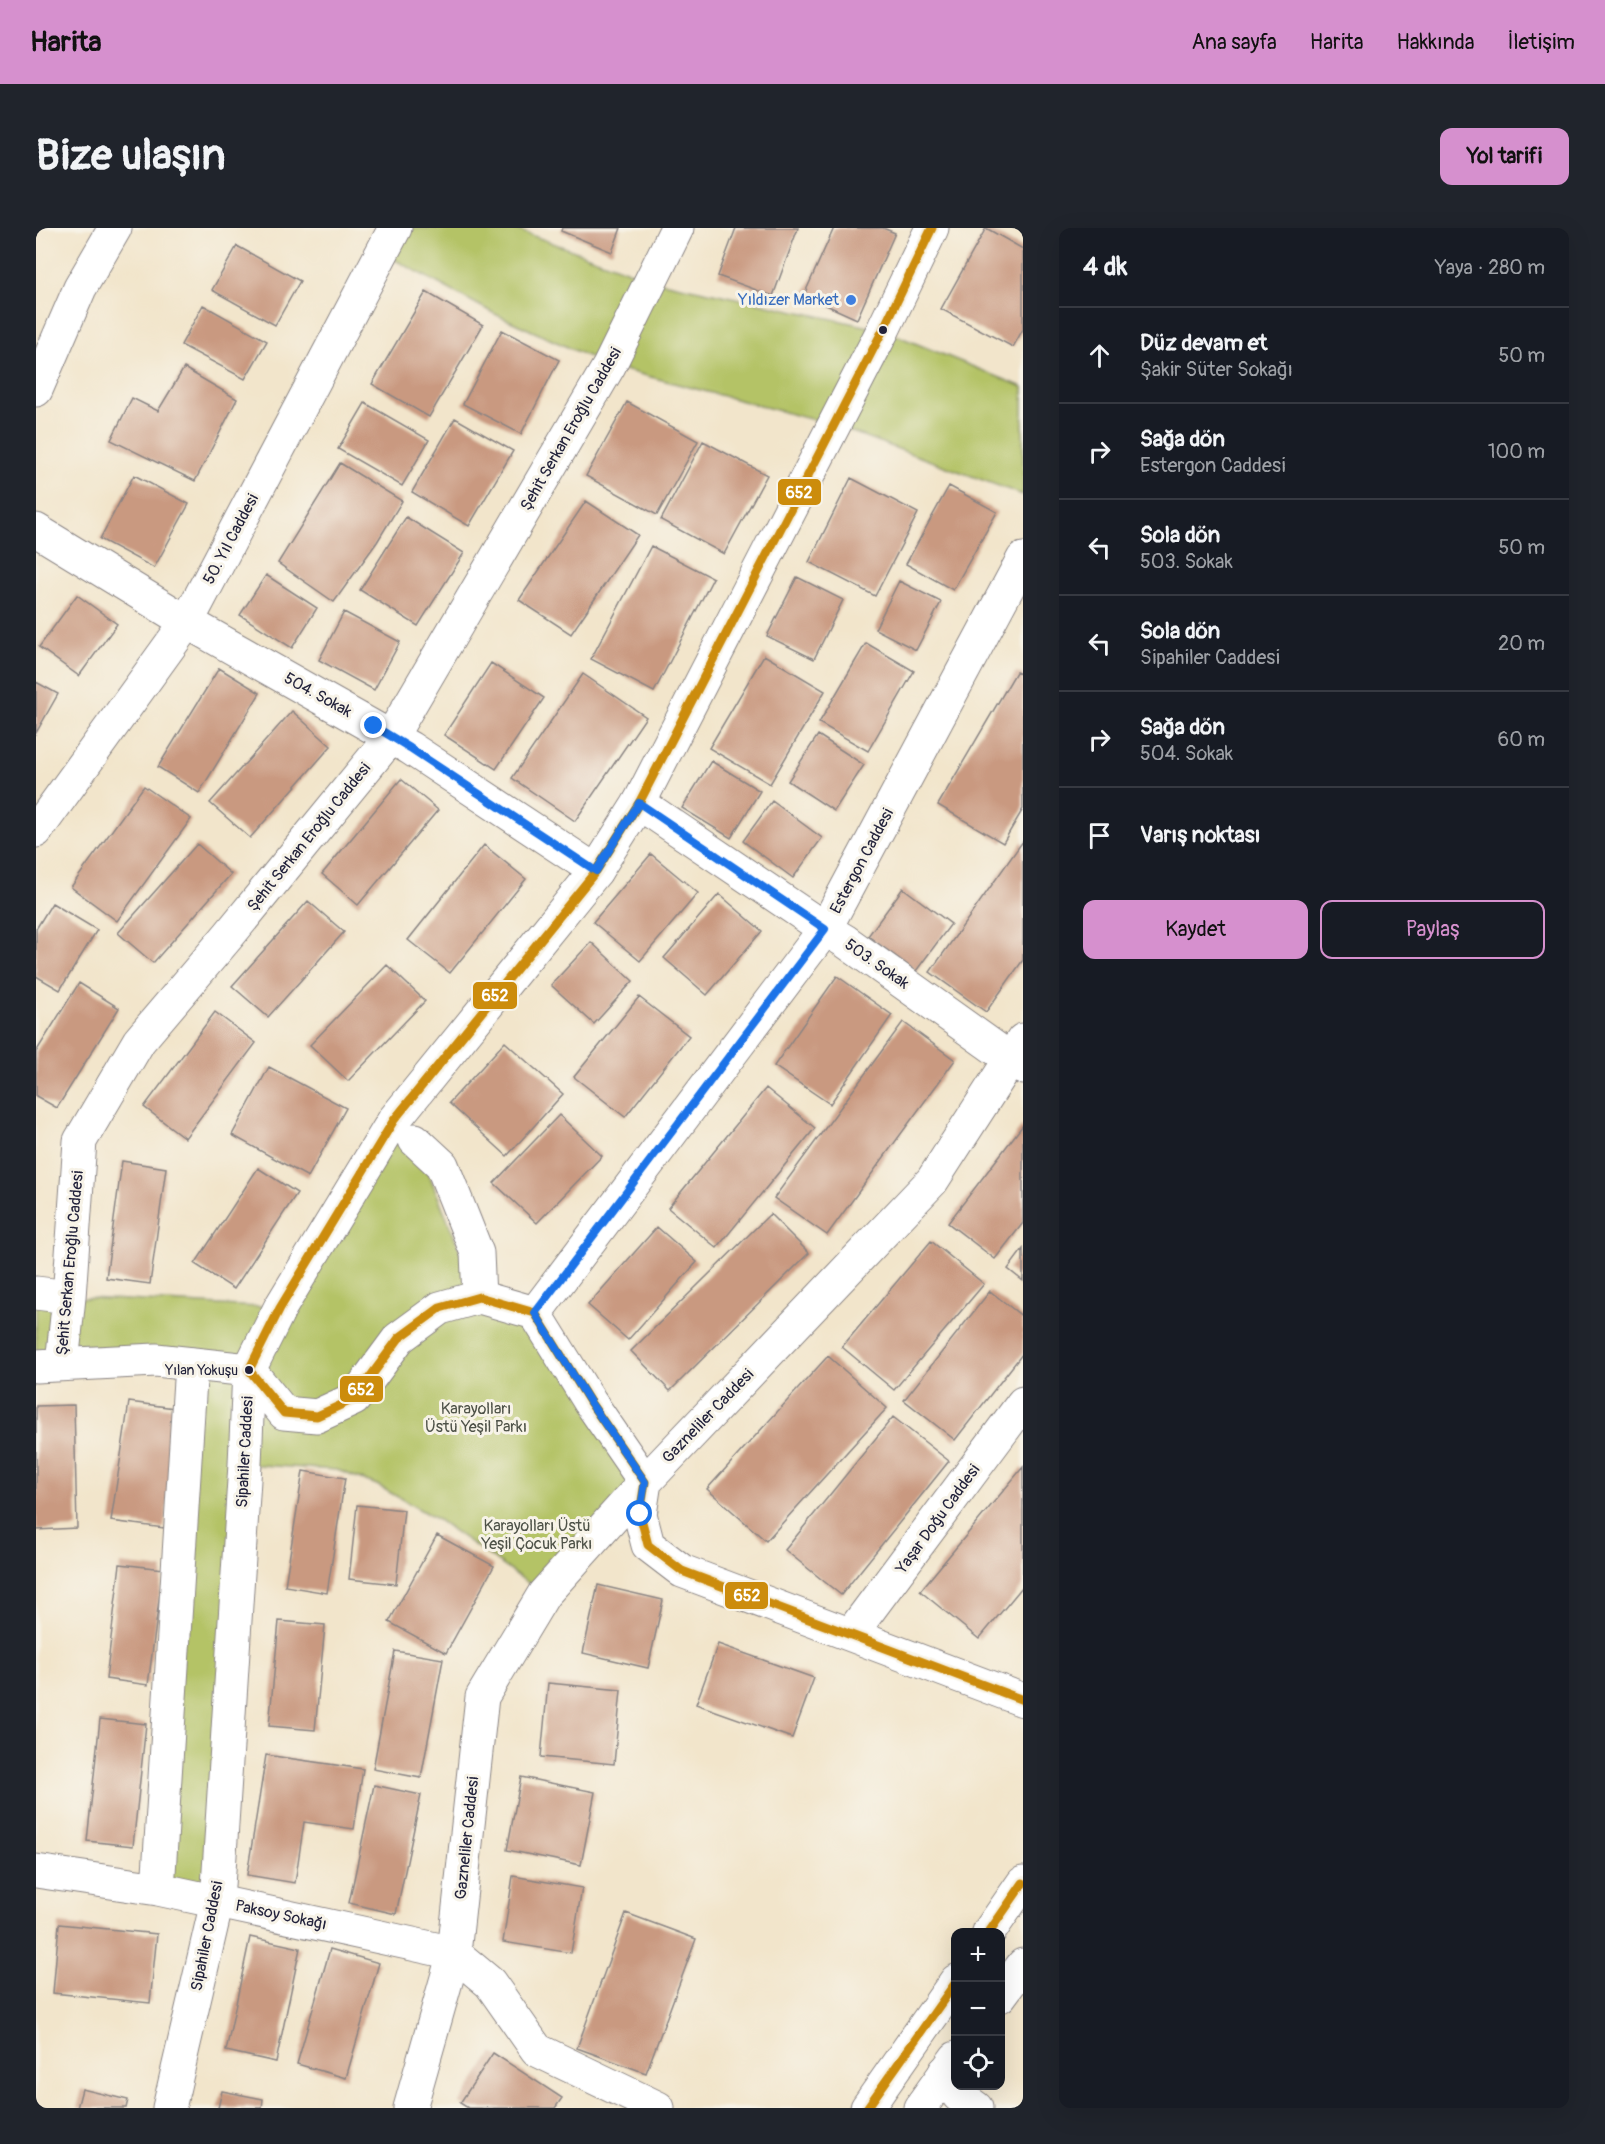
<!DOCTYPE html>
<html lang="tr">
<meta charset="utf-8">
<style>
:root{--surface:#171b24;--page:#20242c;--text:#f1f3f6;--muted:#9ea1a6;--line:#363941;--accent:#d690ce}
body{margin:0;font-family:Pangolin,sans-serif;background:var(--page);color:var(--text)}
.controls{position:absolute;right:18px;bottom:18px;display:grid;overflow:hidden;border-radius:12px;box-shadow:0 6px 24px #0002}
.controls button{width:54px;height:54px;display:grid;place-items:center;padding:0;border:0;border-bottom:2px solid var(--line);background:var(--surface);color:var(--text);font:30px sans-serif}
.stop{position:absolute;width:18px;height:18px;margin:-14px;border:4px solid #1a73e8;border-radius:50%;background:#fff}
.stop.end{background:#1a73e8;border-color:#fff;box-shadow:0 2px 6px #0008}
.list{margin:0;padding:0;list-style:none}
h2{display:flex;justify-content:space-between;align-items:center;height:78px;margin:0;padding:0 24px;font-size:26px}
h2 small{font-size:20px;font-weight:400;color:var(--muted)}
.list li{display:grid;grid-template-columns:39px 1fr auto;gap:18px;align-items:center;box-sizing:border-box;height:96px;padding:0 24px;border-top:2px solid var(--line)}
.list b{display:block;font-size:22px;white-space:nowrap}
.list p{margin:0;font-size:20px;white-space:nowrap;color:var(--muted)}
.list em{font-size:20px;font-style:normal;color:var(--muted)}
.actions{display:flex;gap:12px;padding:18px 24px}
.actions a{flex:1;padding:14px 0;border:2px solid var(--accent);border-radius:12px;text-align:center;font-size:21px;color:var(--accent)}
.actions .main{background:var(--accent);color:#111}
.icon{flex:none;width:33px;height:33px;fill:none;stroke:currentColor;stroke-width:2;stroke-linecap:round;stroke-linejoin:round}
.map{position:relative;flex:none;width:987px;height:1880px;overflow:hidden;border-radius:12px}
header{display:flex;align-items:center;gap:36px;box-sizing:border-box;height:84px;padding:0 30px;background:var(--accent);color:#111}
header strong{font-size:28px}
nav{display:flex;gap:33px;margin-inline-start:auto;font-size:21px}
.intro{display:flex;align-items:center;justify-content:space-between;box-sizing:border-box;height:144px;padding:0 36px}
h1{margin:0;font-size:42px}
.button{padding:15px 27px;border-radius:12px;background:var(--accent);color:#111;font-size:21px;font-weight:700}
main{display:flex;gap:36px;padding:0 36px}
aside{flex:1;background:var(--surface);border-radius:12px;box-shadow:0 6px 24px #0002}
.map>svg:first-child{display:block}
.green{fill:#b4c366;stroke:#6b7250;stroke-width:1.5}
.building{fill:#c99980}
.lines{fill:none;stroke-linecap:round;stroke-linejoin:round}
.minor-casing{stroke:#8a8483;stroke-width:35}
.major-casing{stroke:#8a8483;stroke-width:35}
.minor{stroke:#fff;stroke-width:33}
.major{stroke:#fff;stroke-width:33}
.bus-1-casing{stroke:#f7f3e8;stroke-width:14}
.bus-1{stroke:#cc8c0c;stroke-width:9}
.route{stroke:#1a73e8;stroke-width:8}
.shop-dot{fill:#3f7fe0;stroke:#f7f3e8;stroke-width:2}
.bus-dot{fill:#22223b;stroke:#f7f3e8;stroke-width:2}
.labels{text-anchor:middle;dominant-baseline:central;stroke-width:6;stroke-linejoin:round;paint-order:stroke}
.bus-label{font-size:14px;fill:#22223b;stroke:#f7f3e8;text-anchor:end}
.shop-label{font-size:16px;fill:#366cbe;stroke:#f7f3e8;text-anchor:end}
.street-label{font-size:16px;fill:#22223b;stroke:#f7f3e8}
.park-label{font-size:16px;fill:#4e5248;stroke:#f7f3e8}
.line-badge{stroke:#f7f3e8;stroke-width:2}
.badge-label{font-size:16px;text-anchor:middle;font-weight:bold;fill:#fff}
</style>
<header>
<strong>Harita</strong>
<nav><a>Ana sayfa</a><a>Harita</a><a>Hakkında</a><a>İletişim</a></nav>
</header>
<div class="intro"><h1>Bize ulaşın</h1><a class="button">Yol tarifi</a></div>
<main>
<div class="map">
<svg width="987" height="1880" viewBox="0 0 987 1880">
<rect width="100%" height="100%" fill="#f7f3e8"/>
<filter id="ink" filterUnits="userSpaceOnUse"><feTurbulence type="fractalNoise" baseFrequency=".0167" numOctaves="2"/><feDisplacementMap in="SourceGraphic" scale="12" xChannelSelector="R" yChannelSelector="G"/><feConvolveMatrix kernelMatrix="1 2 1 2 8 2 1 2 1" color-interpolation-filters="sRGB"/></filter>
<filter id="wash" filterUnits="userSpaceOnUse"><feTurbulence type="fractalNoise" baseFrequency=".008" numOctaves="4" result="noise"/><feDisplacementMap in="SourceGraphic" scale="24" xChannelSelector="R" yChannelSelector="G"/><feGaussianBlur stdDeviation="1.35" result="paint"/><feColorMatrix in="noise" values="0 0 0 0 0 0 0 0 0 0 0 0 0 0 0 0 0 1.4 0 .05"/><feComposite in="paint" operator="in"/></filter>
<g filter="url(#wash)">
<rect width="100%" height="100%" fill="#f2e5cb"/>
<path class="green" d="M359 0H476L617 52 847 102 987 159V267L797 197 573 138 459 86 346 25Z
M358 892 379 912 443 1069 499 1085 609 1254 508 1366 402 1292 341 1257 301 1242 209 1236 181 1674 122 1661 155 1136 0 1138V1065L33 1069 244 1080Z"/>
<g id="blocks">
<path class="building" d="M526 0H585L576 24 525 3Z
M700 0H762L737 68 682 48Z
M798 0H847L859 5 821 91 768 67Z
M950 0 987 21V101L977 119 905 81Z
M201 18 264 53 239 97 176 62Z
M390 64 447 97 393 189 336 156Z
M167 77 231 113 209 151 145 117Z
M466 102 523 132 485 206 427 176Z
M148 140 201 171 159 253 75 212 96 170 122 183Z
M591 174 662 213 621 287 550 248Z
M329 175 393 212 366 258 302 221Z
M419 190 477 223 433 298 376 264Z
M667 213 731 247 688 326 625 292Z
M304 235 366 273 341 314 298 374 242 335Z
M98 247 153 276 118 340 64 311Z
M815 250 882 285 839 368 773 334Z
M913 258 961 284 917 362 870 336Z
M550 273 602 307 535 406 483 372Z
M370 289 428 325 382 398 324 362Z
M615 318 677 350 618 464 555 431Z
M230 347 281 380 256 420 204 387Z
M761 349 807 372 778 431 731 408Z
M863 353 905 374 880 422 839 401Z
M41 367 81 396 43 448 3 419Z
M308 384 364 414 338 462 283 432Z
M830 415 878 443 832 523 783 495Z
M728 427 789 463 734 556 673 520Z
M455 435 508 470 460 541 408 507Z
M183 440 224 465 163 565 122 539Z
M980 444 987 447V581L967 615 902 577Z
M547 446 610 489 539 593 476 550Z
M0 454 22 466 0 505Z
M256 483 295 518 214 610 174 575Z
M782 507 828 537 798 583 752 553Z
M675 533 724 563 695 610 646 580Z
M365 551 402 582 322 677 286 646Z
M108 558 155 591 81 693 35 659Z
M736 573 786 610 757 650 707 613Z
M987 613V732L950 784 894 744Z
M161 616 195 646 117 735 82 705Z
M448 617 490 651 414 745 372 712Z
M615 626 662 665 604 733 557 694Z
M867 660 915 696 880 743 832 708Z
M683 666 726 703 671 767 628 730Z
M272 673 308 704 232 789 196 758Z
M16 675 61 702 24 762 0 748V701Z
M555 714 597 753 558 796 515 757Z
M351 737 389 773 312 853 274 817Z
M801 748 856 787 794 876 738 838Z
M43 755 83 780 21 880 0 868V824Z
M603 769 653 808 589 889 538 849Z
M179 784 220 815 149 910 108 879Z
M867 794 919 832 791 1007 738 970Z
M469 814 527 866 471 928 413 875Z
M233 839 310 880 272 949 196 907Z
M730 860 779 900 681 1020 632 980Z
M523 887 566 928 501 995 458 955Z
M987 897V995L959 1031 912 995Z
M86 933 130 940 114 1056 70 1050Z
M222 940 261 965 198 1061 159 1036Z
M734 986 773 1025 634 1163 595 1123Z
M621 999 661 1034 592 1112 552 1077Z
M895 1013 948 1056 858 1162 806 1119Z
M987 1021V1053L972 1041Z
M954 1063 987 1089V1125L919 1212 868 1172Z
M792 1128 851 1180 730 1313 671 1261Z
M93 1174 146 1181 128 1300 75 1293Z
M38 1177 41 1300 0 1302V1178Z
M857 1189 913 1233 805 1367 749 1322Z
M987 1239V1358L943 1411 884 1363Z
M267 1243 309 1250 291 1365 249 1358Z
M321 1277 368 1282 360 1356 313 1351Z
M401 1307 458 1338 410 1425 353 1394Z
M84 1336 127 1341 112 1457 70 1451Z
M562 1357 627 1372 612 1440 547 1425Z
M243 1393 289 1397 279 1502 233 1498Z
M682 1416 778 1450 756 1510 660 1476Z
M359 1423 407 1431 385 1550 337 1541Z
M512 1455 585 1462 578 1536 505 1529Z
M64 1491 110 1496 97 1618 51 1613Z
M230 1527 327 1541 318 1601 268 1594 259 1655 211 1647Z
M485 1549 559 1564 545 1637 471 1622Z
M338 1557 385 1567 360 1686 313 1675Z
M477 1648 546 1660 535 1725 467 1714Z
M590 1685 660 1711 610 1845 541 1820Z
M23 1696 121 1706 114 1775 17 1765Z
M214 1709 264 1720 240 1834 190 1823Z
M294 1721 343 1735 310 1850 261 1836Z
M457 1825 526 1870 519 1880H432L424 1875Z
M46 1861 92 1872 90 1880H41Z
M186 1863 227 1871 226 1880H182Z"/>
</g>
</g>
<g filter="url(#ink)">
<use href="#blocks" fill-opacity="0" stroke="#8a8483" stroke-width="1.5"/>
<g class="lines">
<defs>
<path id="minor" d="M0 162 44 60 79 0
M0 302 151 394 374 520 560 643
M603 575 789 701 809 713 987 840
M379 912 406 937 441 1025 443 1069
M0 1065 33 1069
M499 1085 789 701 987 331
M26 1136 33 1069 44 913 103 813 193 707 355 509 573 138 641 0
M815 1406 987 1175
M0 1643 122 1661 418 1725 454 1755 501 1822 622 1880
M122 1661 155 1136
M909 1844 922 1867 940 1880"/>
<path id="major" d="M0 603 151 394 359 0
M0 1138 120 1132 213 1142 248 1185 281 1188 318 1171 363 1110 404 1080 443 1069 499 1085 554 1174 609 1254 604 1286 612 1317 646 1343 987 1472
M953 1704 987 1655
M964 1768 987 1737
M133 1880 181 1674 209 1236 213 1142 244 1080 358 892 560 643 603 575 847 102 896 0
M374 1880 418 1725 446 1469 508 1366 609 1254 896 953 987 812
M831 1880 920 1753
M884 1880 920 1830"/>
</defs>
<use href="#minor" class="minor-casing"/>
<use href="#major" class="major-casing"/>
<use href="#minor" class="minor"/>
<use href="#major" class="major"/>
<defs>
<path id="bus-1" d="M896 0 847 102 603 575 560 643 358 892 244 1080 213 1142 248 1185 281 1188 318 1171 363 1110 404 1080 443 1069 499 1085 554 1174 609 1254 604 1286 612 1317 646 1343 987 1472
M953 1704 987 1655
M831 1880 920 1754"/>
</defs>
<use href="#bus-1" class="bus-1-casing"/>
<use href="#bus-1" class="bus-1"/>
</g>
</g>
<g class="lines" filter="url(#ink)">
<path class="route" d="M338 498 374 520 560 643 603 575 789 701 499 1085 554 1174 609 1254 604 1286"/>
</g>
<circle class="shop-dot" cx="815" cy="72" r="6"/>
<g class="bus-dot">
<circle cx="847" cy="102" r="5"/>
<circle cx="213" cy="1142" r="5"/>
</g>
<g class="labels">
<g class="bus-label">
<text x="202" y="1142">Yılan Yokuşu</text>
</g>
<g class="shop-label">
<text x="803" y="72">Yıldızer Market</text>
</g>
<g class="street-label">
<text transform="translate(535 201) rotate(-60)">Şehit Serkan Eroğlu Caddesi</text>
<text transform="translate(195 311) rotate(-62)">50. Yıl Caddesi</text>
<text transform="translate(282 467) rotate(29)">504. Sokak</text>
<text transform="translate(273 609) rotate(-51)">Şehit Serkan Eroğlu Caddesi</text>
<text transform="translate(826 633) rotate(-62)">Estergon Caddesi</text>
<text transform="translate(841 736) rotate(35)">503. Sokak</text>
<text transform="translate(34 1035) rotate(-85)">Şehit Serkan Eroğlu Caddesi</text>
<text transform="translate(672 1188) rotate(-46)">Gazneliler Caddesi</text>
<text transform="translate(209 1224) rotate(-87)">Sipahiler Caddesi</text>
<text transform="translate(902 1291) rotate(-54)">Yaşar Doğu Caddesi</text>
<text transform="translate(431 1610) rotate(-84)">Gazneliler Caddesi</text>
<text transform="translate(245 1687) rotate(12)">Paksoy Sokağı</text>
<text transform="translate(171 1708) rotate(-79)">Sipahiler Caddesi</text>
</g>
<g class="park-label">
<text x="440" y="1181">Karayolları<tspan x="440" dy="18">Üstü Yeşil Parkı</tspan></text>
<text x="501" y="1298">Karayolları Üstü<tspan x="501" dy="18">Yeşil Çocuk Parkı</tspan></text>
</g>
</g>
<g class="line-badge">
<rect x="741" y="250" width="45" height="28" rx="6" fill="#cc8c0c"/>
<rect x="436" y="753" width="46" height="29" rx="6" fill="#cc8c0c"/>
<rect x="303" y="1147" width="45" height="28" rx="6" fill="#cc8c0c"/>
<rect x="688" y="1353" width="45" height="29" rx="6" fill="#cc8c0c"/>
</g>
<g class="badge-label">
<text x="763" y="270">652</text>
<text x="459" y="773">652</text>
<text x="325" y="1167">652</text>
<text x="711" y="1373">652</text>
</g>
</svg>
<div class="controls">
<button>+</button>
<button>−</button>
<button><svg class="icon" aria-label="locate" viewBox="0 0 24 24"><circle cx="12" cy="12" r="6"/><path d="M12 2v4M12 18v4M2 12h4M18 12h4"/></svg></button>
</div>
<div class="stop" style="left:604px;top:1286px"></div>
<div class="stop end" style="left:338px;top:498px"></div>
</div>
<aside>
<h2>4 dk<small>Yaya · 280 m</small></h2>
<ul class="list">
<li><svg class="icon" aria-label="ahead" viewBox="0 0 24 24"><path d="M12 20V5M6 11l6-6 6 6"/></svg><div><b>Düz devam et</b><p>Şakir Süter Sokağı</p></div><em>50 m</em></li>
<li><svg class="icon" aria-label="right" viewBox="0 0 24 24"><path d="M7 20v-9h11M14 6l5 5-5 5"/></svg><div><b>Sağa dön</b><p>Estergon Caddesi</p></div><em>100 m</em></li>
<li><svg class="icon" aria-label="left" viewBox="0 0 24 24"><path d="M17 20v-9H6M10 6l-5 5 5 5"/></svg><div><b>Sola dön</b><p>503. Sokak</p></div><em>50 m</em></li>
<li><svg class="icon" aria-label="left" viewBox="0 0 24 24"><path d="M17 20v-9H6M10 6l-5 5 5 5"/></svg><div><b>Sola dön</b><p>Sipahiler Caddesi</p></div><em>20 m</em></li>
<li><svg class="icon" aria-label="right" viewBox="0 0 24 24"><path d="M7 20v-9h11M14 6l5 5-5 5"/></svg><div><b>Sağa dön</b><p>504. Sokak</p></div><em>60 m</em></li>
<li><svg class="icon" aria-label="arrive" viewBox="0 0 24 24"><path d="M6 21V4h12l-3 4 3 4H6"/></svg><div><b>Varış noktası</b></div></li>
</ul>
<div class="actions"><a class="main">Kaydet</a><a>Paylaş</a></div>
</aside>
</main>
